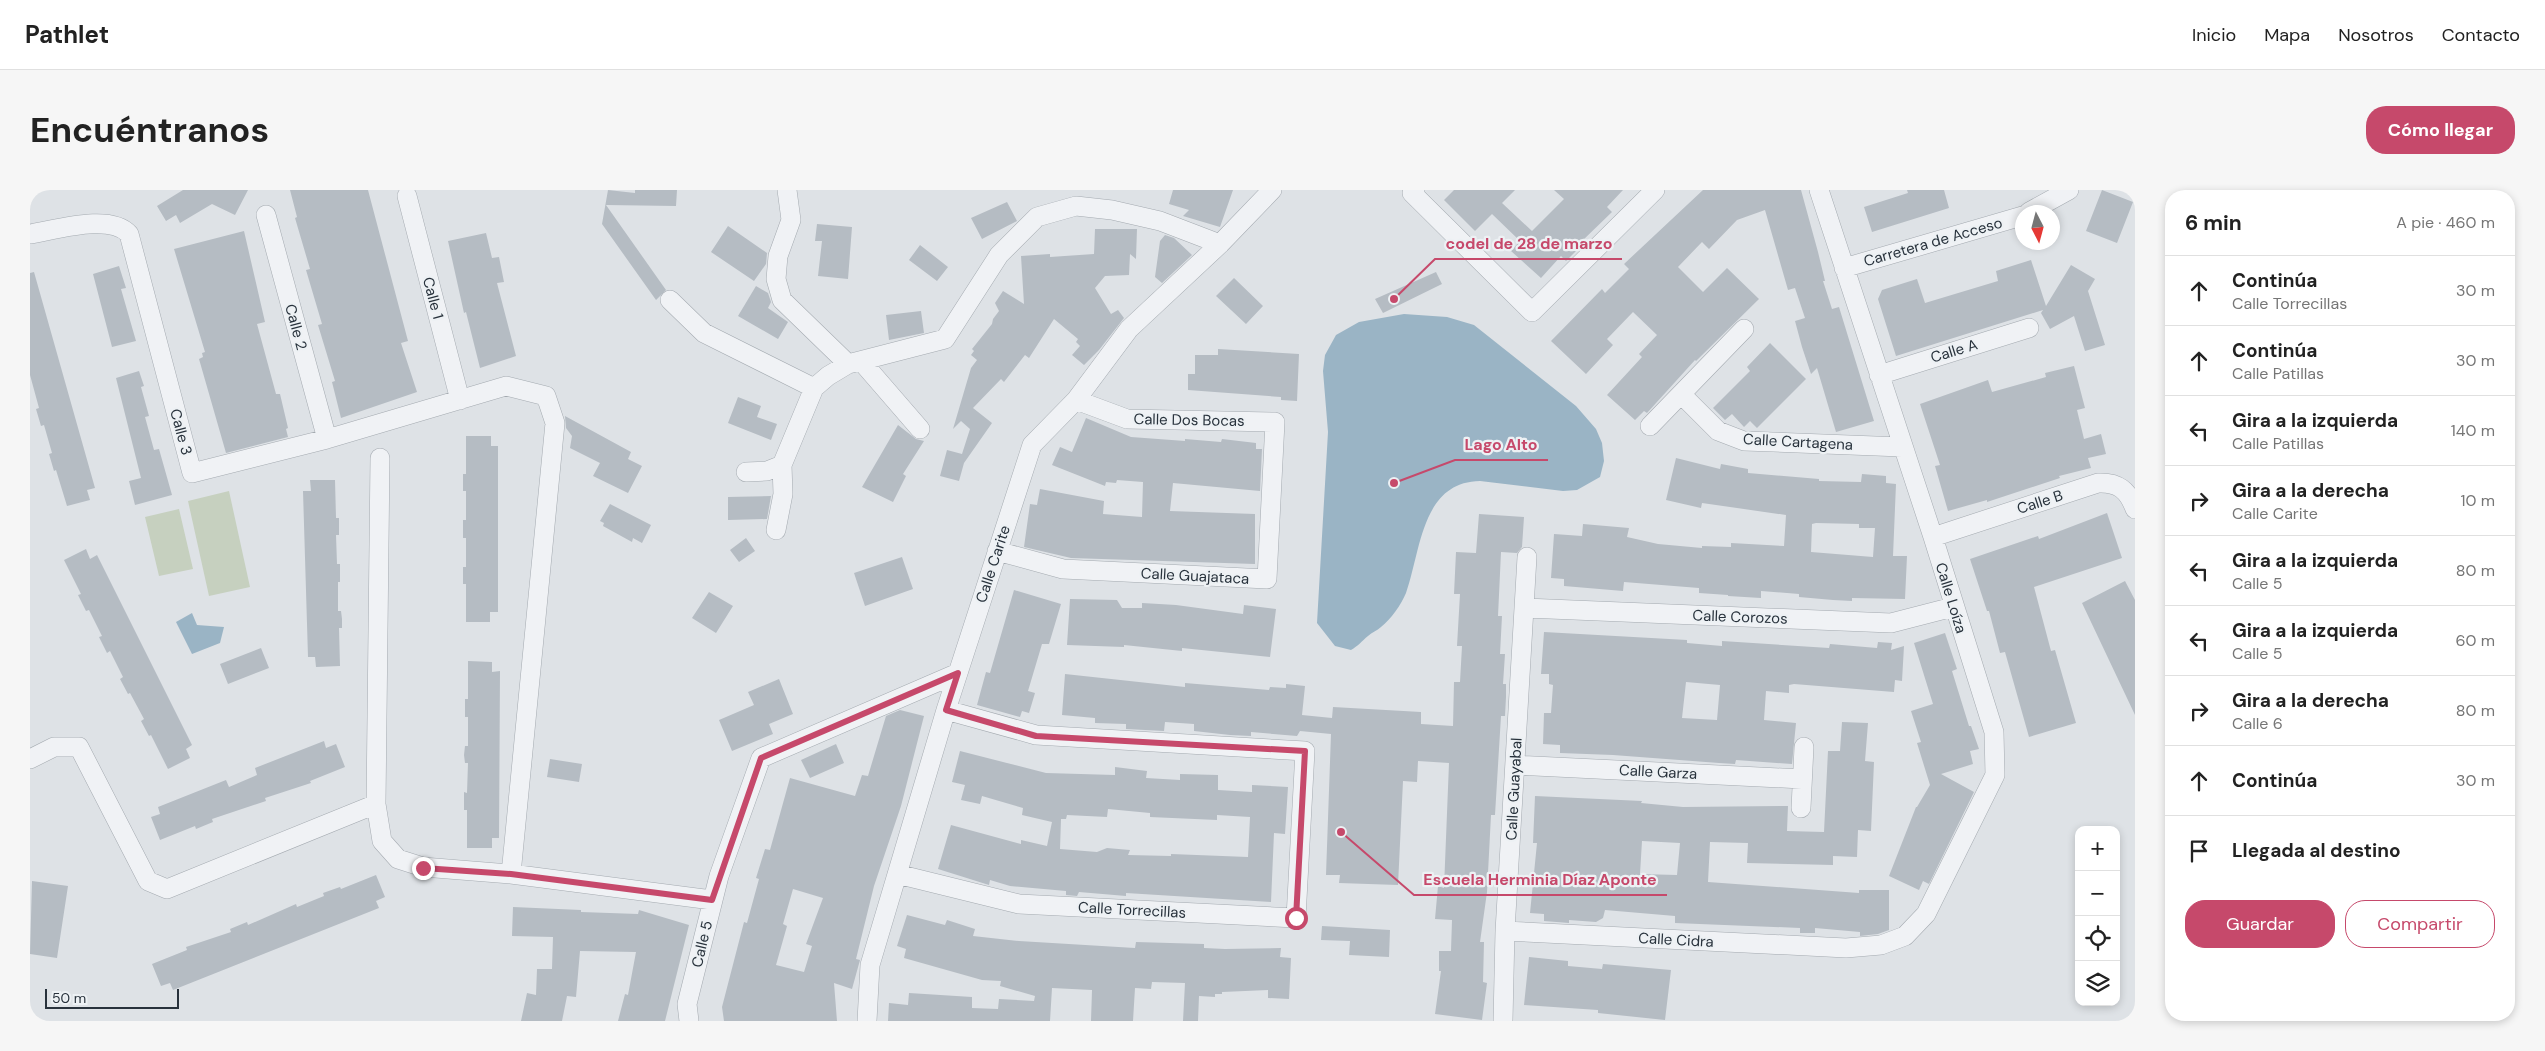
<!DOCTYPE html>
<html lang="es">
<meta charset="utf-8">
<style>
:root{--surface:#fff;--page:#f6f6f6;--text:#222;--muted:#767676;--line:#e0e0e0;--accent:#c6496b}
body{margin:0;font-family:"DM Sans",sans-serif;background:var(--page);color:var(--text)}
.controls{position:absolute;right:15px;bottom:15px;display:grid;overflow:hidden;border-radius:10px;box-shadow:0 2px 8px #0003}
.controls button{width:45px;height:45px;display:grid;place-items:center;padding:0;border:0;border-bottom:1px solid var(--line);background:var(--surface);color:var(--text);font:25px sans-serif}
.compass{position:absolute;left:1985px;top:15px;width:45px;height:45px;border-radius:50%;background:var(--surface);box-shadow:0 2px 8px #0003;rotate:174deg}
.scale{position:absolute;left:15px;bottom:12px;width:134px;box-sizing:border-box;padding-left:5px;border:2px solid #28323c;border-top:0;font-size:14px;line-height:18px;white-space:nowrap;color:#28323c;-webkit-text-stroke:4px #edf1f4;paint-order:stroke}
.stop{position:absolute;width:15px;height:15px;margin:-11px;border:4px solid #c6496b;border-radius:50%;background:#fff}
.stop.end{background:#c6496b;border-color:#fff;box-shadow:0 1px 5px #0008}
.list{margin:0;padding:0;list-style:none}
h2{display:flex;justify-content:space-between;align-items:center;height:65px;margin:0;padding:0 20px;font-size:21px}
h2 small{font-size:16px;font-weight:400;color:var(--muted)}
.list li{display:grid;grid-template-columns:32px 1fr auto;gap:15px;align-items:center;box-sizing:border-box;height:70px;padding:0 20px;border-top:1px solid var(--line)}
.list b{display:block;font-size:19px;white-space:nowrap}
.list p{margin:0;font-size:16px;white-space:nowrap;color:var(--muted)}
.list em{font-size:16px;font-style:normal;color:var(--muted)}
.actions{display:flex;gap:10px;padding:15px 20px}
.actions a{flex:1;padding:11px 0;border:1px solid var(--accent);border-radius:20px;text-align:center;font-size:18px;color:var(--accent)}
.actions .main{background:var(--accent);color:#fff}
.icon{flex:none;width:28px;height:28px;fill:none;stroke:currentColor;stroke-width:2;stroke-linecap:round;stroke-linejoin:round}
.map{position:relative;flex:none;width:2105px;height:831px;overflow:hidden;border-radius:20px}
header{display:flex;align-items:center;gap:30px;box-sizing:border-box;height:70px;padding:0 25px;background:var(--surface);border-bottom:1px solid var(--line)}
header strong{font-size:24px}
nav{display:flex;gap:28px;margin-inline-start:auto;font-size:18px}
.intro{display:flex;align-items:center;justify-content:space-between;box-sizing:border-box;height:120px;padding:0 30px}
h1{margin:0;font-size:35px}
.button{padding:12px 22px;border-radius:20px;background:var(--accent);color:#fff;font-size:18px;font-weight:700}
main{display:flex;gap:30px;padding:0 30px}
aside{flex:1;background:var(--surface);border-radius:20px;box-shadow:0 2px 8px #0003}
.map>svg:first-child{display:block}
.green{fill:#c6d0bf}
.water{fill:#9ab4c5}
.building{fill:#b5bcc3;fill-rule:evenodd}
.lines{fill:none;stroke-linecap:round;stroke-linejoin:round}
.minor-casing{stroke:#a4aab0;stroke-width:20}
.minor{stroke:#f0f2f5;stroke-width:19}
.route{stroke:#c6496b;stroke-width:6}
.labels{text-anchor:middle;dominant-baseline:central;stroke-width:4.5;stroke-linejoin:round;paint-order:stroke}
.street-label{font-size:15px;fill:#28323c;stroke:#edf1f4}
.leader{fill:none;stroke:#c6496b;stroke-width:2}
.callout-dot{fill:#c6496b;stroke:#edf1f4;stroke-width:2}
.callout-label{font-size:16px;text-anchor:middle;font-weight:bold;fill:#c6496b;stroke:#edf1f4;stroke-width:4.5;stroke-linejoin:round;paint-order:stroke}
</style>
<header>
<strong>Pathlet</strong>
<nav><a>Inicio</a><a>Mapa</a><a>Nosotros</a><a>Contacto</a></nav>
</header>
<div class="intro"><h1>Encuéntranos</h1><a class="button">Cómo llegar</a></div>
<main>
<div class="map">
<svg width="2105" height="831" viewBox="0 0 2105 831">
<rect width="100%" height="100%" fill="#dee2e6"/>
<path class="green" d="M199 301 220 397 179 406 158 311Z
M149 319 163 379 129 386 115 327Z"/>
<path class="water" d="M1374 124 1417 127 1444 135 1546 216 1566 239 1572 253 1574 271 1570 287 1547 300 1533 301 1450 291C1391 292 1391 361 1376 403 1371 415 1361 429 1351 437 1347 441 1342 442 1338 446 1332 451 1328 456 1321 460L1305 456 1287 433 1298 242 1293 181 1295 165 1306 145 1329 132Z
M162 423 167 435 194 437 190 453 162 464 146 432Z"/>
<path class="building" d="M153 0H218L205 25 182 14 150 33 146 25 136 31 127 16Z
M260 0H338L378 151 371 153 387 202 311 228 302 192 305 191 288 135 292 134 276 80 280 79 265 28 267 27Z
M578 0 605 3V0H647L646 16 576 15 636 100 626 110 572 34Z
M1143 0H1203L1190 37 1153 26 1159 20 1139 14Z
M1424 0H1485L1472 13 1502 41 1534 9 1524 0H1593L1577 17 1582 22 1551 52 1553 54 1536 71 1531 66 1511 88 1481 61 1490 51 1462 24 1445 41 1414 10Z
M1673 0H1771L1788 62 1795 91H1793L1802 119 1809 117 1844 231 1806 242 1787 178 1781 184 1772 157 1765 131 1775 128 1765 98 1758 100 1735 20 1707 30 1679 59 1672 52 1648 77 1673 102 1697 78 1729 109 1666 171 1665 170 1617 223 1614 221 1605 230 1577 205 1612 167 1609 164 1627 145 1603 122 1577 149 1583 155 1556 184 1521 151 1572 99 1575 103 1599 79 1594 74Z
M1877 0H1914L1919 18 1842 42 1834 17 1878 3Z
M2072 0 2103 12 2087 53 2056 41Z
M977 12 987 31 952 49 941 28Z
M787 34 822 37 818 89 788 86 792 51H785Z
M698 36 737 63 736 74 724 91 681 62Z
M1065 39H1107L1106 69 1100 64 1099 85 1075 86 1065 98 1081 124 1088 120 1094 128 1069 160 1054 175 1042 165 1050 156 1046 152 1048 149 1024 129 999 168 995 165 974 192 971 189 943 218 962 233 934 273 929 291 910 286 917 260 932 264 940 239 931 231 923 239 941 178 947 170 941 165 944 161 942 159 962 134 963 129 969 121 965 113 973 101 994 114 991 66 1020 64V67L1064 64Z
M214 41 235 132 227 134 246 204H250L258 238 256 239 258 247 196 263 169 169 173 167 172 163 175 162 144 59Z
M456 43 462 68 469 67 474 92 467 93 486 166 450 178 436 122 434 123 418 51Z
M1135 45 1144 48 1162 65 1132 93 1125 87 1130 51Z
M890 55 918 77 907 91 879 70Z
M2001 70 2016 116 2041 75 2065 89 2058 101 2075 155 2055 161 2044 126 2020 139 2011 123 2013 120 1866 166 1848 109 1852 100 1887 89 1895 113 1968 91 1966 81Z
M89 76 96 98 91 99 106 151 82 157 63 84Z
M4 82 65 298 57 300 60 310 37 316 26 280 24 281 19 264 22 263 14 235 11 236 6 219 9 218 0 185V83Z
M1406 82 1412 94 1353 123 1345 109Z
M1204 88 1233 116 1216 134 1186 106Z
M726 96 738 103 741 112 738 118 758 132 748 149 708 126Z
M891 121 894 143 859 150 856 125Z
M1740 153 1776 189 1727 238 1720 231 1714 237 1702 224 1695 230 1683 218 1720 181 1717 177Z
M1188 159 1269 164 1267 211 1251 210V207L1158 200V184H1165V165H1188Z
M2044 176 2055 218 2047 220 2054 249 2071 244 2076 264 2058 268 2061 278 2029 286 2030 288 1957 312V310L1918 321 1905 276 1910 275 1890 214 1958 190 1962 202 2016 187 2015 183Z
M109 181 114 196 111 197 119 226 115 227 124 260 129 259 142 305 105 315 99 291 111 288 86 188Z
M708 207 731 216 727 227 747 234 741 250 698 233Z
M535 226 601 262 598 269 612 276 598 303 563 286 570 273 540 258 542 246 536 238Z
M1056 228 1101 247 1155 251V249L1191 252 1192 249 1226 253V259H1232L1230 301 1143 293 1140 321 1225 324V374L1041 368 994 357 1000 314 1007 315 1010 299 1074 311 1073 324 1112 327 1113 292 1087 290 1086 293 1076 292 1075 296 1022 275 1030 257 1042 262Z
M868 235 886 249 894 251 873 284 876 286 863 312 832 297Z
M436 246H461V256H468V422H460V432H436V394H433V377H436V348H433V330H436V301H433V284H436Z
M1646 268 1690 279 1691 274 1718 279V283L1789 289V291L1831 292 1832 284 1856 286V293L1866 294 1863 366H1877L1875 409 1822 408V411L1803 410 1769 407V404L1731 401V408L1698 406V405L1669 403V398L1594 392 1593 401 1534 396V389L1521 388 1524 344 1552 346 1553 334 1599 338 1597 347 1628 354 1672 358V356L1701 357V353L1754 356 1756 325 1672 313 1671 318 1636 310ZM1786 333 1829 334V338H1845L1843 367 1781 362 1782 334Z
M280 290H305L306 328H309V345H306L307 374H310V392H308V421H311L312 429V438H309L310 476 286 477 285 467H278L273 301H281Z
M741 306 737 329 698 330V307Z
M580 314 621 335 612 353 603 348 602 352 573 336 574 333 570 331Z
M2077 323 2092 368 2004 397 2021 461 2025 460 2046 533 1999 547 1975 462 1970 463 1959 421H1957L1940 369 2008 346 2009 349Z
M1449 324 1494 327 1492 357 1487 363 1471 362 1468 426H1472L1470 464H1475L1473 494H1476V507L1475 526H1471L1465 625H1461L1457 702 1450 752H1454L1453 792 1457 793 1452 830 1405 824 1411 781H1409V761H1421L1422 730 1405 729 1408 696 1414 698 1419 573 1388 571 1387 592 1373 591 1368 695 1309 693 1310 685H1296L1301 544 1270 541 1267 546 1221 542V546L1200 545 1164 541V534L1135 532 1134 541 1096 539V534L1065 533V528L1032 525 1035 484 1155 497V493L1239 500 1240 497 1256 498V494L1275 496 1272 525 1302 528 1303 517 1391 522V534L1423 536 1424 492H1430L1432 456H1427L1430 404H1424L1426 362 1446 363Z
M716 348 725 361 709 372 700 360Z
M56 359 60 369 67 365 162 555 156 559 160 568 138 579 121 545 119 546 111 531 114 529 100 503 98 504 90 489 93 487 80 461 77 463 69 447 72 446 59 420 56 421 48 405 51 404 34 370Z
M872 367 883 399 835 416 824 383Z
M2095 391 2105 410V525L2052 413Z
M984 400 1031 414 1019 454H1012L998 501 1005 503 999 523 992 521 990 527 947 515 956 482 960 483Z
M679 402 703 416 686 443 662 428Z
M1040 409 1087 410 1092 418H1112V413L1146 415 1213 424 1214 415 1246 419 1240 467 1152 458V461L1094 455V457L1037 455Z
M1514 442 1657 450V453L1692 456V451L1799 458 1800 454 1847 458 1848 452 1862 453 1861 460 1874 456 1872 491 1865 490 1864 502 1764 494 1759 495V503L1736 501 1734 530 1766 533 1762 574 1706 570 1705 574 1689 573 1583 565 1530 563V555L1513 554 1514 523H1521L1523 495 1519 494V484H1511ZM1656 492 1690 495 1687 530 1652 528Z
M1915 443 1927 479 1922 481 1939 536H1941L1949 559 1940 561 1943 574 1911 584 1944 602 1899 694 1893 691 1889 700 1859 686 1886 617H1887L1900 595 1887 553 1891 552 1881 521 1903 514 1884 453Z
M231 458 239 478 198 494 190 474Z
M438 471 462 472V482L470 481 469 648H462V658H437V620H434V602L437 603 438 573H435L434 565 435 556H438V527H435V509H438Z
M749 489 763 524 739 534 743 544 702 561 689 530 724 515 718 502Z
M870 520 894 526 871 616 844 696 826 769 830 770 822 799 804 793 807 831H694L692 817 714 732 717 733 729 689 726 688 735 659 740 660 760 588 825 606 832 585 838 586 856 526ZM763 699 793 708 776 754 782 756 774 782 746 775 757 736 753 734Z
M1812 532 1838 533 1835 571 1844 572 1841 641 1828 640 1827 667 1803 666V675L1717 673 1718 653 1680 652 1678 692 1829 703V700H1859V740L1848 744 1830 746V742L1785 738V743H1770V738L1645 733V726L1575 720 1573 728 1566 732 1539 730V733L1514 731V724L1500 723 1507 653H1503L1505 606 1612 611 1611 613 1653 617 1758 616 1757 641 1794 642 1798 561H1810ZM1612 651 1650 653 1647 685 1610 684Z
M294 551 296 558 306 554 315 577 280 591 281 593 235 608 236 611 182 629 183 632 166 639 165 636 130 650 121 627 130 624 128 617 196 590 199 597 227 585 225 578Z
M806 554 814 573 780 588 771 570Z
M930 561 1016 583 1085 585V577L1117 581 1116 588 1150 590V584L1188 585V600L1222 602V595L1258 597 1255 644 1244 643 1241 712 1096 703V706L1049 702 1047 706 1036 705V701L980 696 960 690 959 695 908 679 921 635 991 654V650L1017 656 1022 632 992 625 993 618 952 606 950 614 931 610 935 595 922 592ZM1078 619 1120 623V627L1187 630V625L1220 627 1218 667 1141 664V666L1098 665 1100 660 1077 658 1067 662 1030 659 1031 629H1036L1037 625 1077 627Z
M520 569 552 574 549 592 517 587Z
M346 685 355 707 346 711 349 718 143 800 140 793 131 796 122 774 157 760 156 757 201 742 200 739 217 732 218 735 266 714 267 717 294 706 293 703 310 697 311 699Z
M2 691 38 696 27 768 0 764Z
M483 717 551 720V722L608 724 609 720 659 735 635 831H588L595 804 598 805 606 762 550 761 546 807 537 806 532 831H491L497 803 506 805 507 779H522L523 747 482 746Z
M877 725 915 735 917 730 945 739 943 746 989 751 1105 758 1106 752 1174 754V758L1195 759 1251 758 1250 767 1261 768 1259 809 1238 808V800L1192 802V804H1185V807L1169 806 1168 831H1153L1155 793 1122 792 1121 799 1105 798 1103 831H1061L1062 800 1022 798 1020 831H858L859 813 878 815 879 803 942 807V818L968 819 969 809 1004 811 1005 806 970 796 971 791 952 790 874 768 876 759 867 756Z
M1292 736 1360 740 1359 767 1319 765 1320 751 1291 750Z
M1499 767 1538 771V776L1572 779 1573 774 1641 780 1635 830 1568 823V820L1494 815Z"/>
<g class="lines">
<defs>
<path id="minor" d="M757 0 761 30 748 66 746 89 752 110 818 174
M1385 0 1382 3 1502 122 1625 0
M377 6 430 210
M1999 22 2039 0
M236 25 297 249
M0 44C26 40 80 23 99 44L162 283 297 249 476 196 516 206 525 233 481 684
M1814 78 1992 26
M640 110 674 143 784 198
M832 172 890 239
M1849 185 1999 138
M1652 205 1688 241 1714 251 1872 257
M1620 236 1714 139
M350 268 346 614 352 651 368 669 393 677 481 684 682 710
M716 282 737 281 752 275 784 198 798 186 818 174 915 149 969 65 1007 27 1046 16 1082 20 1130 31 1190 54
M746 340 753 304 752 275
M1903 347 2068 293C2088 292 2098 300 2105 319
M967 361 1033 379 1237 389 1245 232 1097 229 1046 210
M1495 418 1861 433 1923 417
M0 569 24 557H49L118 691 137 699 346 614
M1485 575 1772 589
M1771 618 1774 557
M867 684 989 714 1266 728 1275 561 1006 545 916 520
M1475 741 1816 758 1851 755 1875 746 1896 724 1965 585 1964 542 1903 347 1789 0
M659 831 657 814 689 686 731 568 928 483
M837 831 840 775 916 520 1002 255 1046 210 1099 139 1190 54 1242 0
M1473 831 1475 741 1497 367"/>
</defs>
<use href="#minor" class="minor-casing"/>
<use href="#minor" class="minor"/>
</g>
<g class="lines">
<path class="route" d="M393 678 481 684 682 710 731 568 928 483 916 520 1006 546 1275 561 1266 728"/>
</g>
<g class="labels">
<g class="street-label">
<text transform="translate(1903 52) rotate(-16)">Carretera de Acceso</text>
<text transform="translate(403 108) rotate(75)">Calle 1</text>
<text transform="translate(266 137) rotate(75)">Calle 2</text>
<text transform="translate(1924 161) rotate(-17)">Calle A</text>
<text transform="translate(1159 230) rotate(1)">Calle Dos Bocas</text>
<text transform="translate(151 242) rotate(75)">Calle 3</text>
<text transform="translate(1768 252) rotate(3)">Calle Cartagena</text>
<text transform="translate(2010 312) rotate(-18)">Calle B</text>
<text transform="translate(963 374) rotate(-72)">Calle Carite</text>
<text transform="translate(1165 386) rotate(3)">Calle Guajataca</text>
<text transform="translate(1921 408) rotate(73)">Calle Loíza</text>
<text transform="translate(1710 427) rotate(2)">Calle Corozos</text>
<text transform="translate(1628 582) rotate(3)">Calle Garza</text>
<text transform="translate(1484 599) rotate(-87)">Calle Guayabal</text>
<text transform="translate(1102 720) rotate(3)">Calle Torrecillas</text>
<text transform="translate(1646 750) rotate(3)">Calle Cidra</text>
<text transform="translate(672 754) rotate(-77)">Calle 5</text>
</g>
</g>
<path class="leader" d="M1364 109L1405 69H1592M1364 293L1425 270H1518M1311 642L1384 705H1637"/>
<g class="callout-dot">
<circle cx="1364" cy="109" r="5"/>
<circle cx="1364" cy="293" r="5"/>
<circle cx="1311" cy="642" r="5"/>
</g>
<g class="callout-label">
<text x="1499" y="59">codel de 28 de marzo</text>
<text x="1471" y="260">Lago Alto</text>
<text x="1510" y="695">Escuela Herminia Díaz Aponte</text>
</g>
</svg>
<div class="controls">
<button>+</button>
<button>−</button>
<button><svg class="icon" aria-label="locate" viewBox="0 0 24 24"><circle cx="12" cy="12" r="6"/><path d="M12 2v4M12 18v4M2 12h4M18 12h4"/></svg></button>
<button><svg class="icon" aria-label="layers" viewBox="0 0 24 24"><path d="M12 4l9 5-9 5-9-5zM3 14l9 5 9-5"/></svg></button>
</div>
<svg class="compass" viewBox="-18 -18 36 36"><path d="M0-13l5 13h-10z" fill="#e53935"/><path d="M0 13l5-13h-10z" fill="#767676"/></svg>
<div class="scale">50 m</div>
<div class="stop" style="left:1266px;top:728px"></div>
<div class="stop end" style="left:393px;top:678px"></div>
</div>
<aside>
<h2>6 min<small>A pie · 460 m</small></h2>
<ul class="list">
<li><svg class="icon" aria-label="ahead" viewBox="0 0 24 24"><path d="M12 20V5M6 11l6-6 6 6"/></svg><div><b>Continúa</b><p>Calle Torrecillas</p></div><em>30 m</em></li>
<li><svg class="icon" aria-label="ahead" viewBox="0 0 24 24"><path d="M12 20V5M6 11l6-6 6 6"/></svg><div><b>Continúa</b><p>Calle Patillas</p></div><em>30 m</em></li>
<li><svg class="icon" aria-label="left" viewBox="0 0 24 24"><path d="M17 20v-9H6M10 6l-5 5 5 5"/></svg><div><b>Gira a la izquierda</b><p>Calle Patillas</p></div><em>140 m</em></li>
<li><svg class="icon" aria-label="right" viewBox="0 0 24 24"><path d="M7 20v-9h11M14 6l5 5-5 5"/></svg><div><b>Gira a la derecha</b><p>Calle Carite</p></div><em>10 m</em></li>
<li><svg class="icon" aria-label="left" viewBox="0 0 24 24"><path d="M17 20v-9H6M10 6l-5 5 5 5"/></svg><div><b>Gira a la izquierda</b><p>Calle 5</p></div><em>80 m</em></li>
<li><svg class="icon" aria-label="left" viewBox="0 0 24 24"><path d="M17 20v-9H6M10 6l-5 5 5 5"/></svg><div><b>Gira a la izquierda</b><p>Calle 5</p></div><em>60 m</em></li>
<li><svg class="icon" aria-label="right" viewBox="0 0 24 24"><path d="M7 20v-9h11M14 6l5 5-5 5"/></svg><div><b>Gira a la derecha</b><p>Calle 6</p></div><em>80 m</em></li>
<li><svg class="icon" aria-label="ahead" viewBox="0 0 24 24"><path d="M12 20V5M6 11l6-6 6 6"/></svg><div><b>Continúa</b></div><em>30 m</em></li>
<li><svg class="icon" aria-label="arrive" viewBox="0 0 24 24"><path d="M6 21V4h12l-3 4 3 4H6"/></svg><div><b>Llegada al destino</b></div></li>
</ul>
<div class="actions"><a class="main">Guardar</a><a>Compartir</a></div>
</aside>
</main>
